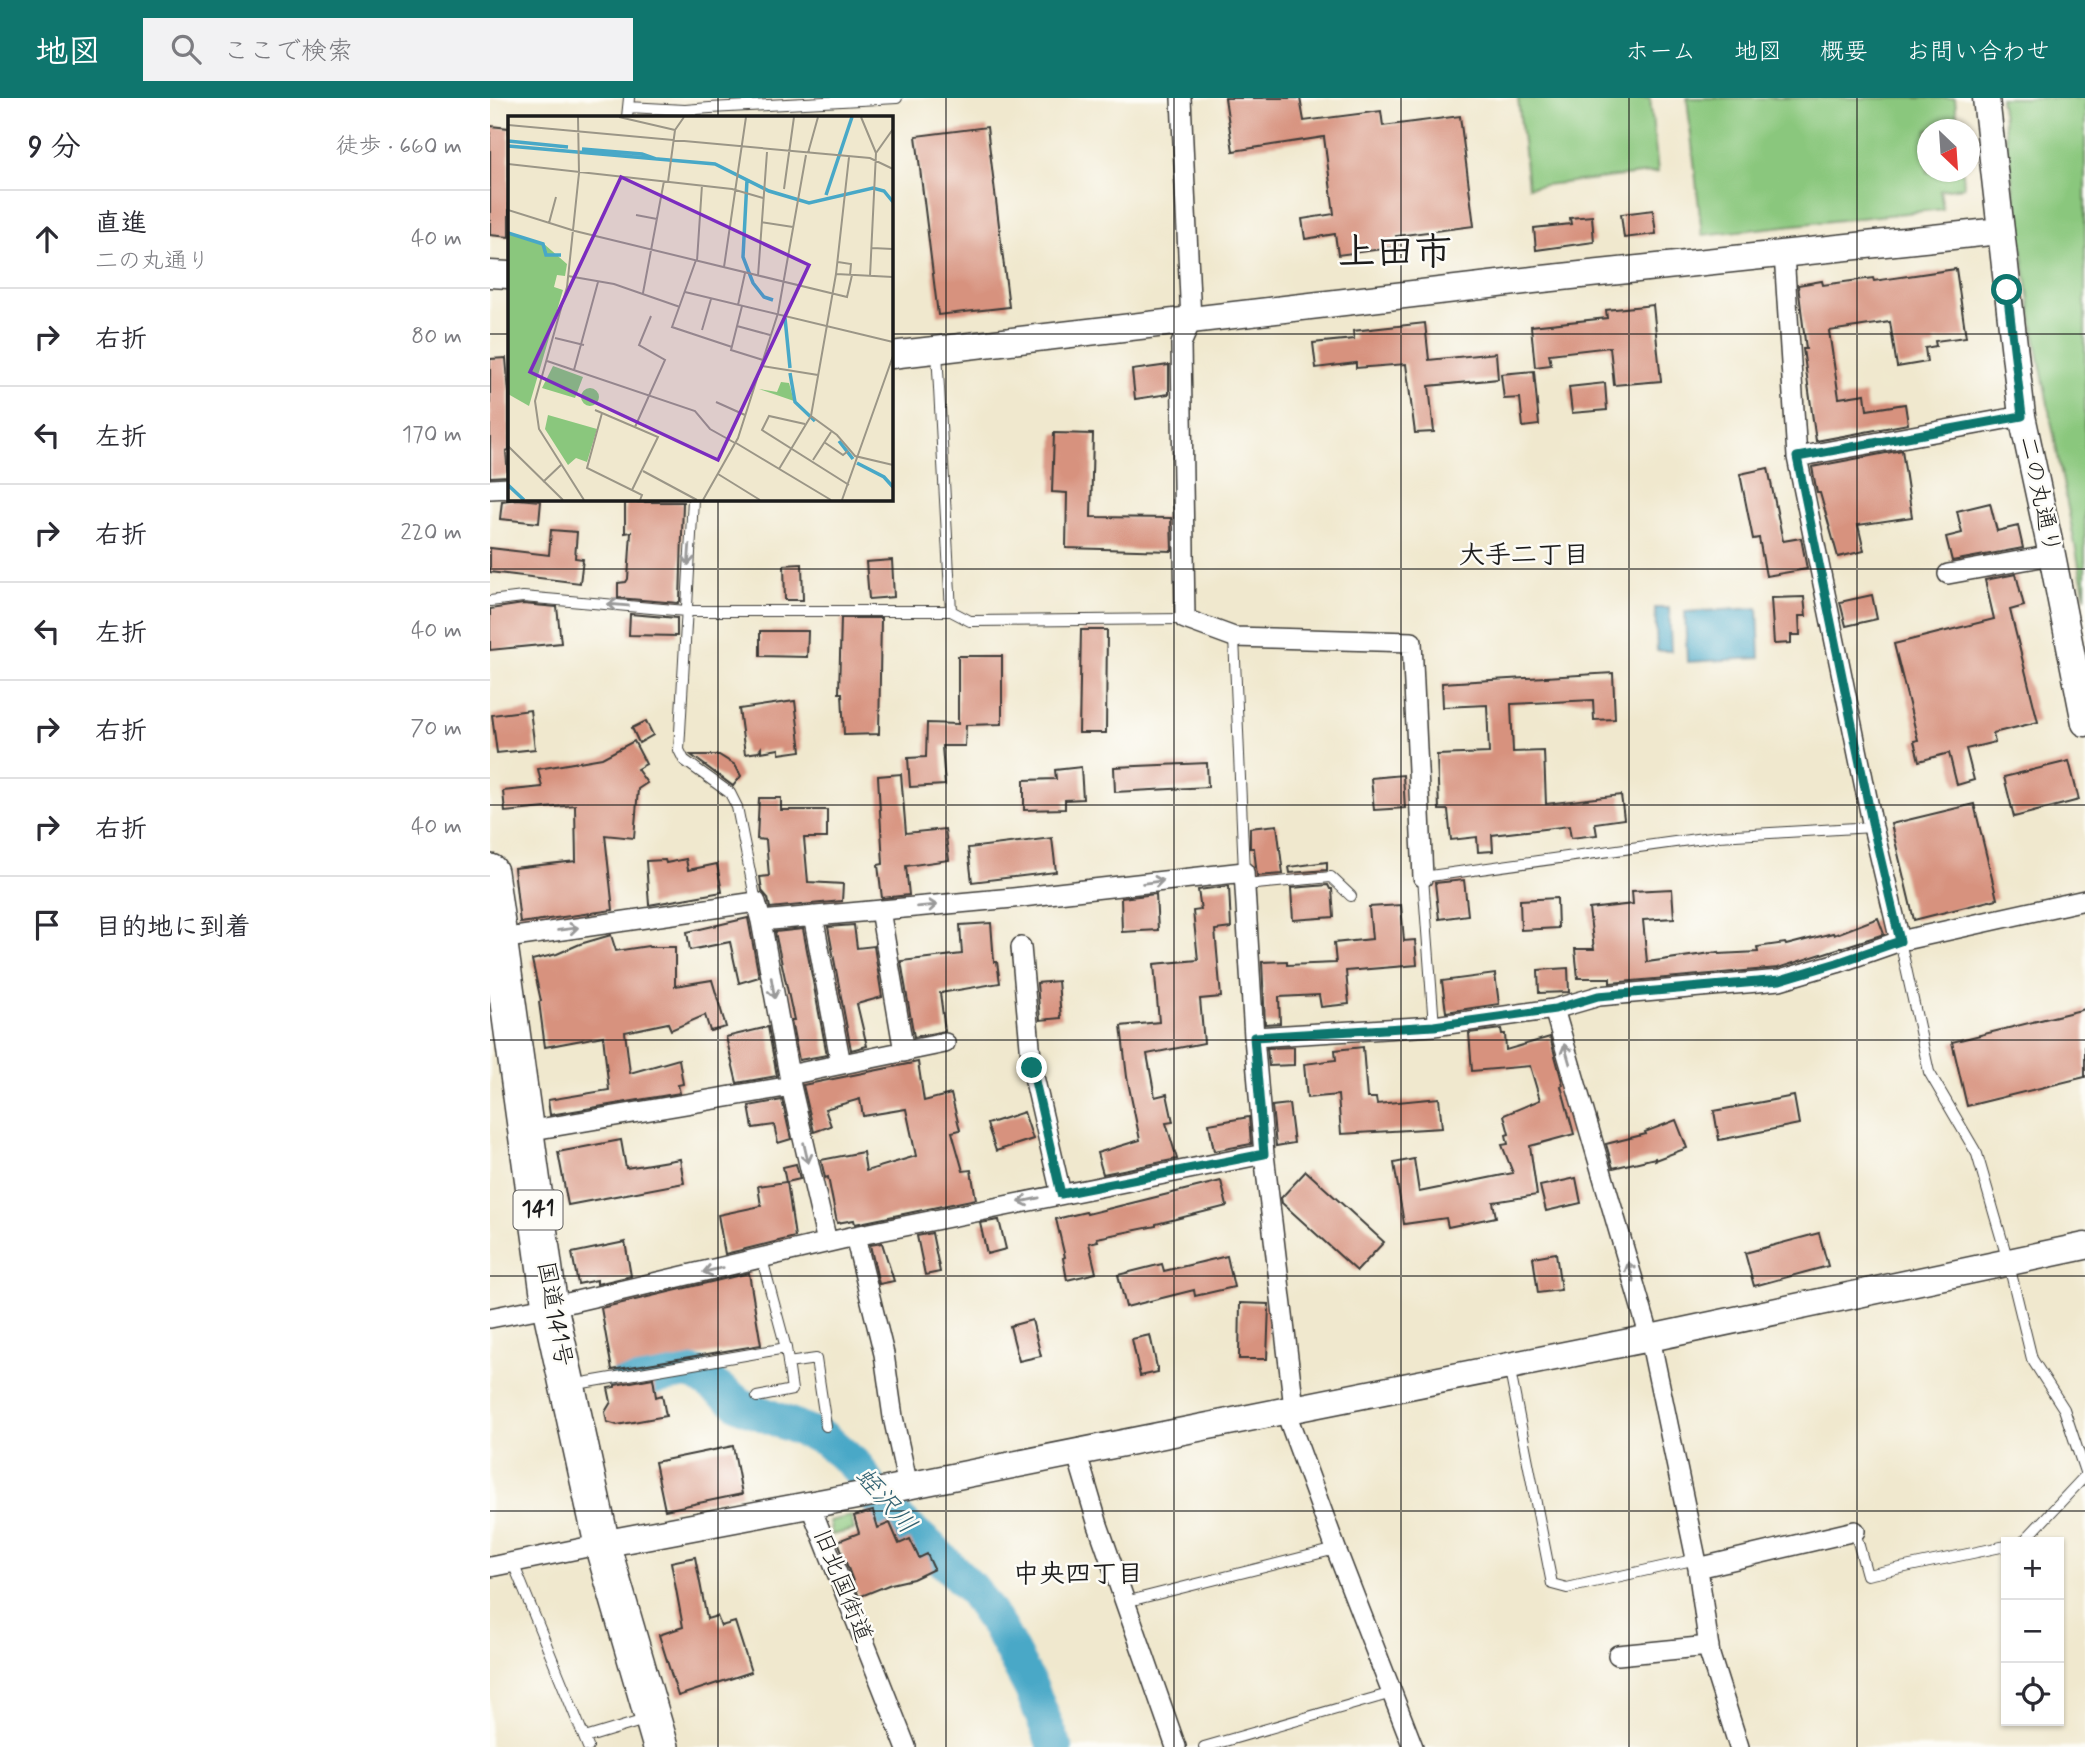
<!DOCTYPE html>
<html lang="ja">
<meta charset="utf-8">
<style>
:root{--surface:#fff;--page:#f2f2f3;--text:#2b2b33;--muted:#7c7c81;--line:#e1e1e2;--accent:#0f766e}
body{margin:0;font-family:Mynerve,"Klee One",sans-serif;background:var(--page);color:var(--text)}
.controls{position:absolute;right:21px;bottom:21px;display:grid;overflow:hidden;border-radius:0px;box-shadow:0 2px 5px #0004}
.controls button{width:63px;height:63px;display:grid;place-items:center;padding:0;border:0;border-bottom:2px solid var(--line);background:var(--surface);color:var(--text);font:35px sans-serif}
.compass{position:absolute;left:1427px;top:21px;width:63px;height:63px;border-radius:50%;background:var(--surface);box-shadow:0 2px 5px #0004;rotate:155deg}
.stop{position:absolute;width:21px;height:21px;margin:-16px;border:5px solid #0f766e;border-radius:50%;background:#fff}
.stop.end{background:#0f766e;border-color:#fff;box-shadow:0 2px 7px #0008}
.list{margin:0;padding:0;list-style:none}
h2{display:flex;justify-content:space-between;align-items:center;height:91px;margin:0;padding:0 28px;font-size:30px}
h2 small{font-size:23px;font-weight:400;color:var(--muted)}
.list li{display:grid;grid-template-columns:46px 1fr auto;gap:21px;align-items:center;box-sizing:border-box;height:98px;padding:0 28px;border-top:2px solid var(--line)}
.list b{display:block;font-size:26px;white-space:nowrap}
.list p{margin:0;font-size:23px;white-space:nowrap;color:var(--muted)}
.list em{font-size:23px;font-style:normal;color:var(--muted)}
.icon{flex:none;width:38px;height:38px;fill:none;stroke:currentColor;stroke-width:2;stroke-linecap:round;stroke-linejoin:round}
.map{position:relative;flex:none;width:1595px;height:1649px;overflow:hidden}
header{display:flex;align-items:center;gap:42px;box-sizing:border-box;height:98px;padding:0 35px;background:var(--accent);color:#fff}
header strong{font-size:33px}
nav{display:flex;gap:38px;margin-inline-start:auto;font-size:24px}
.search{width:490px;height:63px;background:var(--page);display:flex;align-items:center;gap:18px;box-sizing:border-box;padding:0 24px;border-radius:0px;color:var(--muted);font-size:26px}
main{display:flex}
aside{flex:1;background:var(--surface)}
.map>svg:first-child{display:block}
.green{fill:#8ac77d;stroke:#53724c;stroke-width:2}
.water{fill:#48a8c7;stroke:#326272;stroke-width:2}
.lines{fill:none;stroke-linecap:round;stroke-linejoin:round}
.river{stroke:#48a8c7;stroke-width:35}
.building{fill:#d7927e}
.lane-casing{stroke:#3c3b37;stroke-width:12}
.street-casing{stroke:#3c3b37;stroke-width:22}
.secondary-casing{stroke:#3c3b37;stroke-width:29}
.highway-casing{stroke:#3c3b37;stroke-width:38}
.lane{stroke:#fff;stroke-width:10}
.street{stroke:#fff;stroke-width:19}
.secondary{stroke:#fff;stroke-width:26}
.highway{stroke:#fff;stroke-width:35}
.oneway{stroke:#999}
.route{stroke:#0f766e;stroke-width:9}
.grid{fill:none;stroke:#1c1c1c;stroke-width:2;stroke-opacity:0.55}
.labels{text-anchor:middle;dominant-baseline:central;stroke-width:5;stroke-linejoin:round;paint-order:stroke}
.shield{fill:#fdfcf7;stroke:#605f5e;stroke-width:2}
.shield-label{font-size:23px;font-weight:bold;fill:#1c1c1c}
.street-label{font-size:24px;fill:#1c1c1c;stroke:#fdfcf7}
.neighbourhood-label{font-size:26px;font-weight:bold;fill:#1c1c1c;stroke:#fdfcf7}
.water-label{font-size:26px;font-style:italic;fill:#326272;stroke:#fdfcf7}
.town-label{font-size:38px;font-weight:bold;fill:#1c1c1c;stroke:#fdfcf7}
.inset-river{fill:none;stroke:#48a8c7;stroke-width:3.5}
.inset-road{fill:none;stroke:#9b9687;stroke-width:2}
.view{fill:#7b2cbf;fill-opacity:0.15;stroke:#7b2cbf;stroke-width:3.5}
.inset-edge{fill:none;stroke:#1c1c1c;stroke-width:3.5}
</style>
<header>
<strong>地図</strong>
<div class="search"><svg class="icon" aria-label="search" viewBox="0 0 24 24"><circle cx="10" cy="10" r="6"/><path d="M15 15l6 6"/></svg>ここで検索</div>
<nav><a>ホーム</a><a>地図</a><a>概要</a><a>お問い合わせ</a></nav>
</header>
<main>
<aside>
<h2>9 分<small>徒歩 · 660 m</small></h2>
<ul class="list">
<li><svg class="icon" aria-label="ahead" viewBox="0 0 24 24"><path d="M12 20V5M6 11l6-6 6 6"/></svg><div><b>直進</b><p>二の丸通り</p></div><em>40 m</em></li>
<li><svg class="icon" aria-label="right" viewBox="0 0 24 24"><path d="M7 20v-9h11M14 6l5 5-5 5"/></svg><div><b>右折</b></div><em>80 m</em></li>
<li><svg class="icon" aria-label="left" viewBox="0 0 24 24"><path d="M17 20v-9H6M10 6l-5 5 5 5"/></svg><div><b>左折</b></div><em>170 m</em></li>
<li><svg class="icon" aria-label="right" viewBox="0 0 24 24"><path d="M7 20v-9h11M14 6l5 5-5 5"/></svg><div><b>右折</b></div><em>220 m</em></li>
<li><svg class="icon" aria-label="left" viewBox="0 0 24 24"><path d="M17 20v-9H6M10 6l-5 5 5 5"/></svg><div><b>左折</b></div><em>40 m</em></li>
<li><svg class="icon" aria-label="right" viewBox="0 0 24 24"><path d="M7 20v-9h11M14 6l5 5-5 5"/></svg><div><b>右折</b></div><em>70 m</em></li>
<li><svg class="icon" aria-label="right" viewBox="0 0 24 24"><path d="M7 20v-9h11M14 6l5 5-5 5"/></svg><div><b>右折</b></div><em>40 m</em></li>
<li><svg class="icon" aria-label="arrive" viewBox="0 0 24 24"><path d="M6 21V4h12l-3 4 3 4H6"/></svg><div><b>目的地に到着</b></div></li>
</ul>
</aside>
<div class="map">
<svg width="1595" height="1649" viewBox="0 0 1595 1649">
<rect width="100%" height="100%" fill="#fdfcf7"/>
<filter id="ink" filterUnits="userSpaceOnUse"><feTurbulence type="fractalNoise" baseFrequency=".0143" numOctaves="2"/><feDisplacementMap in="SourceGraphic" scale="14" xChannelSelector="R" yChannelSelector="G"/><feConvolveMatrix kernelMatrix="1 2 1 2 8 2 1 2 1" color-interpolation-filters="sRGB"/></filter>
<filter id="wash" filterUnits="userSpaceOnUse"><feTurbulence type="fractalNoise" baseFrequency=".00686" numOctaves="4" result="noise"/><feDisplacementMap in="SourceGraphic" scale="28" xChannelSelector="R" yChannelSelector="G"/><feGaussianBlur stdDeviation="1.57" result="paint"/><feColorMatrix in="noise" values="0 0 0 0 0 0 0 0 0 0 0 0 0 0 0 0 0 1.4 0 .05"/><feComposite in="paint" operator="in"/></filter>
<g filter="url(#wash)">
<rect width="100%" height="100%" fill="#f0e8ce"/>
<path class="green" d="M1028 0H1160L1168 74 1038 89Z
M1197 0H1465L1468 31 1437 32V74H1473L1474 89 1450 92 1453 111 1212 137Z
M1510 0H1595V499L1544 233Z
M361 1418 364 1432 342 1437 339 1423Z"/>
<path class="water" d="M1165 510H1179L1181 553H1167Z
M1268 510 1270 560 1197 564 1195 514Z"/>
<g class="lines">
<path class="river" d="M135 1284 194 1274 207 1276 251 1307 335 1341 367 1369 394 1410 440 1449 484 1493 510 1532 541 1590 565 1649"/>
</g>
<g id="blocks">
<path class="building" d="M735 0H810L814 23 891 13 893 28 970 18 984 128 906 138 908 149 848 157 845 136 815 141 812 121 844 116 834 39 743 53Z
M0 28 19 30V139L0 137Z
M497 29 519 209 448 217 426 38Z
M1163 112 1166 136 1134 140 1131 116Z
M1102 118 1104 144 1046 152 1044 130 1081 126 1080 120Z
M1466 171 1476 239 1445 243 1446 248 1435 250 1437 264 1407 269 1400 224 1339 233 1349 300 1375 296 1377 312 1415 306 1418 326 1326 343 1313 251H1316L1308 187 1332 183 1333 187 1383 180 1384 183Z
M1163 207 1171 283 1124 287 1120 249 1059 256 1061 267 1045 269 1041 228 1117 220 1116 212Z
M935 225 939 262 1006 255 1008 281 939 288 944 334 925 335 916 266 866 270V265L826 270 823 245 864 241 863 233Z
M16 260 19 295V352L16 353 18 378 0 379V261Z
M679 267V296L645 301 642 272Z
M1044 273 1049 327 1033 329 1030 300 1014 301 1011 276Z
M1115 285 1117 312 1082 315 1079 289Z
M564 335 603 336 601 419 681 420 682 453 576 450 577 395 562 394Z
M1412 352 1422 419 1368 427 1374 453 1348 459 1330 395H1327L1322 369Z
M1278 370 1293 443 1311 440 1317 471 1276 478 1269 440 1263 441 1250 376Z
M27 401 51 403 49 425 10 421 12 403Z
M135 404H193L190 503 188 505 128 500V485L136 484 138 481 141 434 135 435Z
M1500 405 1507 433 1528 428 1533 450 1462 463 1456 439 1472 435 1467 413Z
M61 432 87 434 85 460 93 461 90 485 0 474V450L59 457Z
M402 462 404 499 379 501 376 464Z
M312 466 313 502H295L294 467Z
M1526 476 1534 508 1520 512 1548 624 1503 635 1505 644 1476 651 1484 682 1467 687 1459 655 1429 663 1424 643 1428 642 1404 546 1504 521 1495 482Z
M1382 497 1387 521 1356 528 1350 504Z
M1314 499 1316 518H1309L1310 537H1301V545L1284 546 1281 500Z
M33 506 67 509 71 545 0 552V511Z
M140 516 187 520V538L139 537Z
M351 520H391L389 636 354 637 352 595H349Z
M591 532H617L616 635H589Z
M270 533H318L317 559 270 558Z
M468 558H512V626L476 627 475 648H452L455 687 420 689 418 660 436 659 437 625 468 626Z
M1123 575 1125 621 1104 622 1103 602 1021 606 1023 654 1054 653 1056 706 1131 697 1134 721 1105 725 1107 737 1081 740 1079 728 1002 737 1003 753 988 754 987 739 961 742 958 712H949L947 657 999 655 997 607 953 609 952 585Z
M305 603 311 653 289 656V651L271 654V650L268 654 255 656 249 611Z
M40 612 45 651 7 655 2 617Z
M156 623 163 637 149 645 142 630Z
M144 643 156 666 147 671 157 685 148 691 144 740 115 737 123 812 30 825 24 770 86 763 85 707 15 714 13 693 52 689 48 671 112 660Z
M201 657H229L245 667 251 678 243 688Z
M1579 663 1589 702 1524 719 1514 679Z
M717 665 718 689 625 694 624 669Z
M591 669 593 701 575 702V711L534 712V682L566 681 565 672Z
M411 676 416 735 455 731 459 762 416 768 419 797 392 800 388 767 393 766 388 678Z
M913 677 915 710 884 712 881 680Z
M269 700H291V712H337V740H314L318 784 353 786 352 803 280 810 278 800 272 793 270 779 279 778 276 742 267 741Z
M1484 706 1507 801 1424 822 1401 726Z
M787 727 793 776 767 778 764 750H760V730Z
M562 740 566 774 482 784 478 750Z
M196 761 198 772 227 766 232 794 159 807 156 763 175 762 176 765Z
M837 764V772L800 775 799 769Z
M974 782 978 817 949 821 945 785Z
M838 787 840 791H842L844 819 803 822 801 790Z
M739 788 741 830 725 832 731 899 710 901 714 945 657 956 665 999 677 996 683 1024 676 1025 687 1061 613 1076 607 1055 650 1042 637 979 631 928 669 924 664 866 708 862 703 813 711 812 708 792Z
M1182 791 1184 820 1153 822 1157 864 1229 854V856L1268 854 1267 849 1295 845 1296 847 1343 835 1344 837 1388 820 1394 836 1288 870 1120 885V880H1088L1085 851H1104L1099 811 1143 806 1142 793Z
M666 796 668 832 632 834 631 800Z
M1067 800 1068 830 1031 832 1030 802Z
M911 807 914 843 925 842 927 867 856 873 859 906 831 909 829 897 789 899 790 925 775 926 772 864 797 863V867L846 865 844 845 882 841 879 809Z
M258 820 269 879 249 885 240 844 200 852 197 834Z
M501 825 504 864H507L510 885 450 895 455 933 424 939 411 863 472 856 470 827Z
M364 827 367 850 384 848 392 899 367 906 377 948 361 952 338 829Z
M313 831 337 957 309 962 301 922H304L285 834Z
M121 837 126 853 158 848 159 849H185V888L222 882 236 929 220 933 215 917 181 932 178 925 135 934 140 975 189 961 193 986 188 987 190 995 60 1017 58 1002 119 992 113 938 55 949 49 904 51 903 42 862 67 856 90 846Z
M1078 870 1079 894 1049 895 1048 872Z
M1005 876 1009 906 956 914 952 883Z
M568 883 571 920 550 922 547 885Z
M1595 911V979L1477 1008 1462 944Z
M278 929 287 978 247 985 236 939Z
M1011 931 1012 936H1015L1016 952 1060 939 1073 987 1071 988 1084 1036 1040 1048 1047 1097 1003 1104 1006 1119 958 1129 956 1120 914 1126 904 1065 924 1061 929 1094 1023 1075 1012 1047 1018 1046 1016 1037 1019 1036 1014 1017 1050 1002 1040 968 982 973 979 935Z
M804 949V967L779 968 777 950Z
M873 949 877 1000H886L887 1006 949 1000 952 1030 851 1036 848 997 817 1000 814 966 846 962 845 952Z
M428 964 434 1003 461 996 470 1032 462 1034 473 1073 481 1072 486 1101 365 1126 364 1122 347 1125 338 1079 335 1080 331 1062 373 1054 376 1073 426 1058 416 1011 373 1018 370 1001 335 1011 341 1028 324 1034 313 987Z
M1304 998 1309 1026 1229 1042 1224 1013Z
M292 1002 301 1041 288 1045 284 1027 263 1030 259 1008Z
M799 1006 804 1045 786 1048 782 1008Z
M534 1014 543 1041 506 1053 497 1026Z
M759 1019 761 1046 724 1053 719 1026Z
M1186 1022 1197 1050 1165 1062V1060L1123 1070 1116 1046 1156 1036 1155 1034Z
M131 1042 136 1070 190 1061 194 1085 78 1107 68 1054Z
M306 1066 310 1081 297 1084 305 1139 235 1156 228 1117 271 1108 268 1088 296 1084 293 1069Z
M816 1073 894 1144 867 1173 792 1105 791 1100Z
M1086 1080 1091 1105 1056 1113 1050 1088Z
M731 1083 737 1108 666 1126V1128L607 1140 608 1143 599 1145 606 1175 577 1182 573 1160 575 1159 566 1121 596 1114 597 1116Z
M509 1122 516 1151 497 1156 490 1125Z
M442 1135 450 1174 435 1177 427 1138Z
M1329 1135 1338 1168 1264 1188 1255 1155Z
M135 1144 141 1178 107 1186V1182L88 1186 82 1155Z
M392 1145 404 1183 389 1186 380 1147Z
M1066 1155 1071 1192 1048 1195 1043 1159Z
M737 1158 744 1189 705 1198 704 1192 636 1209 628 1177 672 1166 674 1173Z
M259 1175 271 1247 122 1272 111 1210Z
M750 1205 779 1206 777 1261H749Z
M542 1222 551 1258 529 1263 520 1228Z
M660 1237 668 1274 650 1278 642 1241Z
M163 1280 166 1299 172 1297 176 1318 127 1327 117 1324 115 1314 121 1304 118 1290 125 1289V1287Z
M243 1348 252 1396 175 1412 165 1364Z
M383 1413 388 1430 400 1425 409 1446 420 1441 429 1460 437 1456 444 1471 423 1481 401 1486 369 1499 348 1443 369 1435 364 1418Z
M205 1459 217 1521 227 1518 231 1528 245 1524 261 1574 188 1598 169 1537 193 1529 181 1464Z"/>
</g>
</g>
<g filter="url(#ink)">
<use href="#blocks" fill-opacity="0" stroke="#3c3b37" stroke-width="2"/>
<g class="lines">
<defs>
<path id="lane" d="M138 9 195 12
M137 19 139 0
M195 19V12L220 10 407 0
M447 253 461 513
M203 401 189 652 194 662 240 695 247 709 266 804
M0 503 33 499 196 513H461L480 523 695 521
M744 539 754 774
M755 787 841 779 861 798
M1410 843 1439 974 1487 1056 1518 1163 1542 1261 1574 1311 1595 1374
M944 928 933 779 1228 738 1383 729
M298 1265 326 1261 336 1328
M1019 1268 1062 1486 1077 1490 1207 1461
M81 1287 296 1250 272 1161
M267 1299 302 1292 296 1250
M1365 1433 1377 1477 1516 1448
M1533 1444 1595 1378
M23 1465 98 1649
M635 1504 846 1451
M95 1640 158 1621
M714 1649 902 1595"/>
<path id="street" d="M691 0 701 223 691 246 695 521 744 539 922 544 933 779
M1294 156 1307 359 1383 729 1410 843
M1307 359 1532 318
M0 391 19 390
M1458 476 1562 457
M390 812 414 954
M323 818 351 966
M271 823 523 800 754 774 764 939 774 1056 804 1310
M10 841 266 804 271 823 301 988 337 1144
M531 849 542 970 571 1096
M1064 911 1160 1240 1208 1470 1220 1557 1249 1649
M764 939 944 928 1064 911 1109 898 1290 882 1347 865 1410 843 1595 802
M299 977 455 945
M37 1033 301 988
M365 1138 394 1256 403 1319 418 1388
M0 1220 82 1204 365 1138 774 1056
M795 1312 846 1451 923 1649
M586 1353 608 1427 686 1649
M320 1407 416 1649
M0 1469 112 1446
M1208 1470 1365 1433
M1128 1557 1219 1548"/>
<path id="secondary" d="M1496 0 1532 318 1562 457 1595 625
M0 176 19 177
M401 257 1043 182 1510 133
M112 1446 377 1396 1160 1240 1595 1148"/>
<path id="highway" d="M0 774 60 1209 112 1446 171 1649"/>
</defs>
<use href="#lane" class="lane-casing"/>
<use href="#street" class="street-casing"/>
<use href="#secondary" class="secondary-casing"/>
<use href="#highway" class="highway-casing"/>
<use href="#lane" class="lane"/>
<use href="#street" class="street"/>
<use href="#secondary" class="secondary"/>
<use href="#highway" class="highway"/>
</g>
<defs><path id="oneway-shaft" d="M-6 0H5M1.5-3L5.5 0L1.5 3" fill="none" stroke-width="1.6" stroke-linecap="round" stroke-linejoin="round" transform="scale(1.75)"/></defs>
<g class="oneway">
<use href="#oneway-shaft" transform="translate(199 457) rotate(94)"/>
<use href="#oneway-shaft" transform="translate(128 507) rotate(-175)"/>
<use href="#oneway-shaft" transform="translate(663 784) rotate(-7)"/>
<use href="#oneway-shaft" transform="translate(437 808) rotate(-5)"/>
<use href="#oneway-shaft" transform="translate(78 831) rotate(-8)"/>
<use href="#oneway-shaft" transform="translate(283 890) rotate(80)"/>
<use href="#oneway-shaft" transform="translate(1077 956) rotate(-106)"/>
<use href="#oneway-shaft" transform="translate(316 1055) rotate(77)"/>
<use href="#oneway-shaft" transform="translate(539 1102) rotate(168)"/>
<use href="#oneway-shaft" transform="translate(223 1172) rotate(167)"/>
<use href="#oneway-shaft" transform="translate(1141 1174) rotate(-106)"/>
</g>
</g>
<g class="lines" filter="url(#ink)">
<path class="route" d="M542 970 571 1096 774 1056 764 939 944 928 1065 911 1108 898 1290 882 1347 865 1410 843 1383 729 1307 359 1532 318 1517 192"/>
</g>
<path class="grid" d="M228 0V19M456 0V1649M684 0V1649M911 0V1649M1139 0V1649M1367 0V1649M0 236H19M401 236H1595M228 401V1649M0 471H1595M0 707H1595M0 942H1595M0 1178H1595M0 1413H1595"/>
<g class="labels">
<rect class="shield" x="23.5" y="1092.5" width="49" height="39" rx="5"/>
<g class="shield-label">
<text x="48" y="1112">141</text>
</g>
<g class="street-label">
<text transform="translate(1549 397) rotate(78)">二の丸通り</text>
<text transform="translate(64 1216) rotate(80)">国道141号</text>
<text transform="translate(352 1488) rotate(68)">旧北国街道</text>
</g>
<g class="neighbourhood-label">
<text x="1034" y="458">大手二丁目</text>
<text x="588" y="1477">中央四丁目</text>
</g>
<g class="water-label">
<text transform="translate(395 1403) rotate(49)">蛭沢川</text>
</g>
<g class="town-label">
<text x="905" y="155">上田市</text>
</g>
</g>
<g transform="translate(18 18)">
<rect width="385" height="385" fill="#f0e8ce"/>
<path d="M0 116 36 128 59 148 57 160 49 159 46 171 55 174 21 290 0 278ZM45 250 75 261 67 282 34 272ZM273 266 281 267 286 285 251 273 269 276ZM73 281a9 9 0 1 1 18 0a9 9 0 1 1-18 0ZM40 299 89 313 79 346 68 342 60 349 37 313Z" fill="#8ac77d"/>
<path class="inset-river" d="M0 25 60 31M0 30 207 48 261 75 301 87 365 72 376 75 385 86M74 33 134 38 148 43M239 64 235 141 245 167 256 181 265 184M318 79 344 1M0 117 35 128 38 139H53M277 202 282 252M282 257 287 286 307 305M331 325 345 343M349 347 376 361 385 371M0 369 16 384"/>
<path class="inset-road" d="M70 1 71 57 59 171 27 285 31 313 76 384M111 1 167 14M353 1 368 37M0 9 362 42 385 53M300 37 310 1M0 48 224 73 255 82M160 66 167 14 176 1M276 73 286 1M0 94 67 115 339 181 344 159M128 99 149 103M253 106 285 111M41 107 48 81M364 132 385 133M188 144 164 211 224 231M189 145 194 69M330 146 343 148 342 159M216 151 238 1M328 158 385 161M60 160 106 168 172 191M250 160 259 36M362 160 368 37 385 13M177 176 385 226M135 177 156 65M230 189 237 157M234 190 223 234 255 244M229 210 262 219M194 214 203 183M47 222 76 229M39 245 187 295 202 313 227 327M254 250 310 259M66 254 90 166M208 286 237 299M87 294 150 321 124 374M94 297 79 352 134 379 132 384M303 300 329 319 347 340 385 349M297 308 261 300 254 314 341 369M127 311 157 244 131 229 143 200M316 326 335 339 340 335M228 327 323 384M0 330 55 384M305 344 323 316M271 353 303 300 328 158 341 41M135 355 189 384M210 358 252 384M35 366 54 348M195 384 230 322 270 197 298 39M334 384 385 240"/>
<path class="view" d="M113 61 301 149 210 344 22 256Z"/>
<rect width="385" height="385" class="inset-edge"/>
</g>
</svg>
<div class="controls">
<button>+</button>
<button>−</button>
<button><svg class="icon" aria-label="locate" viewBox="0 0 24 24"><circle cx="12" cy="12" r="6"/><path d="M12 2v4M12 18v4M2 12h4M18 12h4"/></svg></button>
</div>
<svg class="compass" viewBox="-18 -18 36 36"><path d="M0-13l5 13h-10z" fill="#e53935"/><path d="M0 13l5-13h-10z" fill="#7c7c81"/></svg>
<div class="stop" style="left:1517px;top:192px"></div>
<div class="stop end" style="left:542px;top:970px"></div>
</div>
</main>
